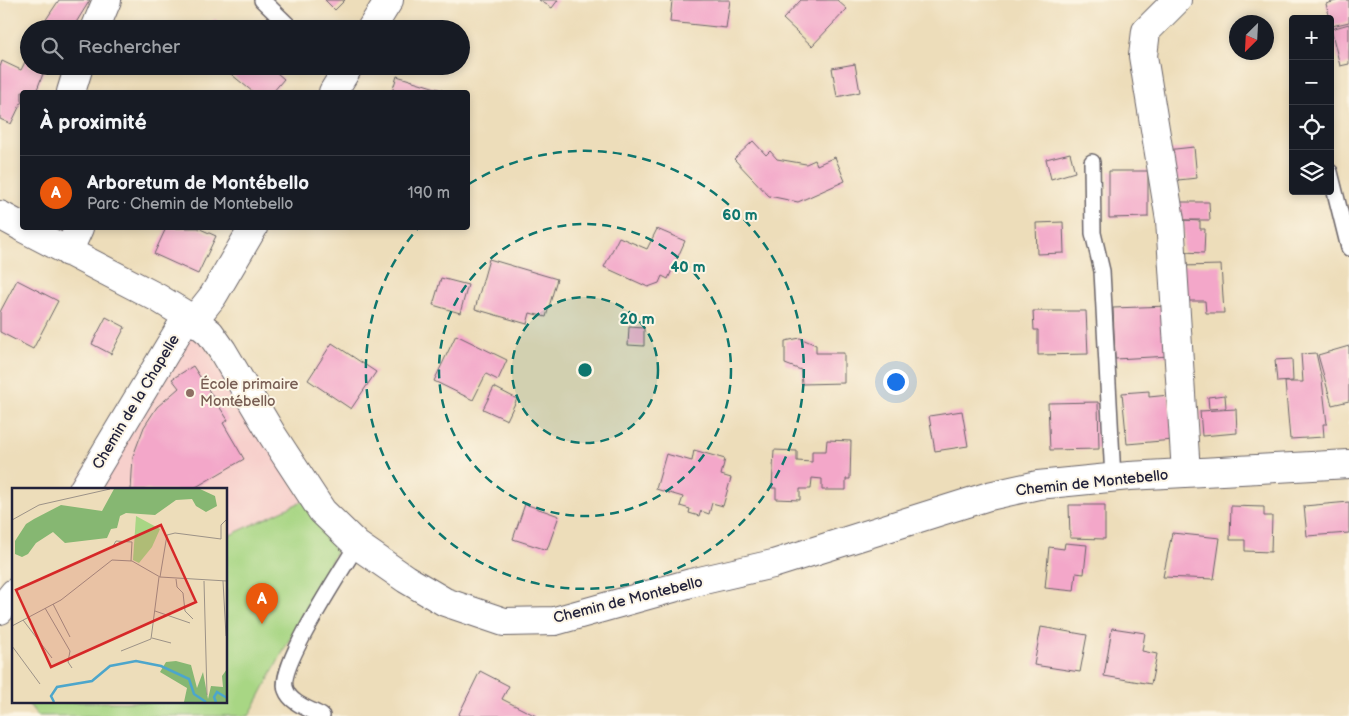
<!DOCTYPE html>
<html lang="fr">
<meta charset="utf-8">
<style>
:root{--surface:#171b24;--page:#242831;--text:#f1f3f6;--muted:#9ea1a6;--line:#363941;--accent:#ea580c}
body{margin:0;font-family:"Balsamiq Sans",sans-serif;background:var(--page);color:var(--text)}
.controls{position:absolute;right:15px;top:15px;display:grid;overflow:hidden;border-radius:5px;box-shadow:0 2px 8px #0003}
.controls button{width:45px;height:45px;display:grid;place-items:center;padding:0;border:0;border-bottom:1px solid var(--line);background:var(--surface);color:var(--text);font:25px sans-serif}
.compass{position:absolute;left:1229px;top:15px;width:45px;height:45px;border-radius:50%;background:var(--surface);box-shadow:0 2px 8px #0003;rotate:204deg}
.you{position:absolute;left:895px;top:381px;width:18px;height:18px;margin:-12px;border:4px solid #fff;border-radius:50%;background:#1a73e8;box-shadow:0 0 0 8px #1a73e833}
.badge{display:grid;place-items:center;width:32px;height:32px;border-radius:50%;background:var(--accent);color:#fff;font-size:16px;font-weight:700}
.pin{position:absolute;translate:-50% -41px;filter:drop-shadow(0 1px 2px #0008)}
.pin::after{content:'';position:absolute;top:26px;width:18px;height:15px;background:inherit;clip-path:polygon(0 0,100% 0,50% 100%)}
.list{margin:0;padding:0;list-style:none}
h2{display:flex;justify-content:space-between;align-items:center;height:65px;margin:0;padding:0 20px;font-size:21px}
h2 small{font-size:16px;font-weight:400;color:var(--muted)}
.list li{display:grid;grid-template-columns:32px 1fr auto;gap:15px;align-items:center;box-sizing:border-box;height:75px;padding:0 20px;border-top:1px solid var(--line)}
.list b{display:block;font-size:19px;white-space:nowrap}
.list p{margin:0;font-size:16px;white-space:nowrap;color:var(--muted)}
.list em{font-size:16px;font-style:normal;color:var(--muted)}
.icon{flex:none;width:28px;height:28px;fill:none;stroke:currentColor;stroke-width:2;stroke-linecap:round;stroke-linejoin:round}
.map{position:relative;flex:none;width:1349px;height:716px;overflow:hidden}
.search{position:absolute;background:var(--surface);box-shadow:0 2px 8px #0003;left:20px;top:20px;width:450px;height:55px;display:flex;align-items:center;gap:12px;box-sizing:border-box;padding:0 18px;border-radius:28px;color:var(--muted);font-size:19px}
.panel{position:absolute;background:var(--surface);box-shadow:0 2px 8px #0003;left:20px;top:90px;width:450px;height:140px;border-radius:5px}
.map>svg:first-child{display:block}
.built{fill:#f7d0cc}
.green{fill:#a8d684;stroke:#657c60}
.building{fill:#f3a7c9}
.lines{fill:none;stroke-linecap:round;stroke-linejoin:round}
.service-casing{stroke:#696367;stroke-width:18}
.minor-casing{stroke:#696367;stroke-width:30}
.service{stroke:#fff;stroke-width:15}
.minor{stroke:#fff;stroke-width:28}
.ring{fill:none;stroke:#0f766e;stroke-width:2.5;stroke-dasharray:9 6}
.education-dot{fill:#8d6e63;stroke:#fcf5e5;stroke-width:2}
.labels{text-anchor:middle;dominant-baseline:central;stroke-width:4;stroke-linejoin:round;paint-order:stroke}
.education-label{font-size:15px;fill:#785e54;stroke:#fcf5e5;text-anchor:start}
.street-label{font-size:15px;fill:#22223b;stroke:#fcf5e5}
.inset-river{fill:none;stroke:#4da6cb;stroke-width:2.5}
.inset-road{fill:none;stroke:#9c9287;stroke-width:1}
.view{fill:#d62828;fill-opacity:0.15;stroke:#d62828;stroke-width:2.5}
.inset-edge{fill:none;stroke:#22223b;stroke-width:2.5}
.centre{fill:#0f766e;stroke:#fcf5e5;stroke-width:2.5}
.ring-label{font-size:15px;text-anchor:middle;font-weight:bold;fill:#0f766e;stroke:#fcf5e5;stroke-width:4;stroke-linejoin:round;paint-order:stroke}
</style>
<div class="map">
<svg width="1349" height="716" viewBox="0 0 1349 716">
<rect width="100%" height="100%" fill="#fcf5e5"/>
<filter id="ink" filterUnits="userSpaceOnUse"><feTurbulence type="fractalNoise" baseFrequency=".02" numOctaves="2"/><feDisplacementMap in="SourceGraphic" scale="10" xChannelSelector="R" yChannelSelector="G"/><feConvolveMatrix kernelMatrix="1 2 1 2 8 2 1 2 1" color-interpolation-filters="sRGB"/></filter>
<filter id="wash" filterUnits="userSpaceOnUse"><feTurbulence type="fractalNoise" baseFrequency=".0096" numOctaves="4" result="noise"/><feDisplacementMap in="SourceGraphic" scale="20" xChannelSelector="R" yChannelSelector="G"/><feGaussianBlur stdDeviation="1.12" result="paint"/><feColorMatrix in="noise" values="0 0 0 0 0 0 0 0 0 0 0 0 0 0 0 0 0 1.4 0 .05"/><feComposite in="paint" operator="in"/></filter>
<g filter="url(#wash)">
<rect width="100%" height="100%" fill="#edddba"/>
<path class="built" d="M184 313 303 501 226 537V490H72Z"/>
<path class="green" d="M303 501 339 546 249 716H38L27 702H226V537Z"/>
<g id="blocks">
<path class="building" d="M59 0H90L72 29H56L45 21Z
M325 0H345L335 10Z
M539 0H558L552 8Z
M672 0H730L726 28 670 22Z
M801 0H837L847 9 812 46 783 19Z
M1339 0H1349V22L1332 26 1326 4Z
M215 19 225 29H204Z
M1349 24V64L1340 66 1331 29Z
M29 54V66H46L36 92H22V101L11 124 0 119V67L2 61 21 70Z
M855 64 860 92 837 97 832 68Z
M221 66H269L284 79 273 92H253Z
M397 76 442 90V92H392Z
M753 141 766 155 770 151 777 159 806 164 815 160 817 165 835 157 845 181 798 202 769 196 734 159Z
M1194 147 1197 178 1169 181 1166 150Z
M1070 153 1075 172 1051 179 1046 159Z
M1109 171H1148V217L1109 218Z
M1177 202H1209L1210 220H1177Z
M1184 220 1200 221V229H1205L1204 253 1183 252Z
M1063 222 1064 253 1037 254 1036 223Z
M166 228H198L216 236 198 274 154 254Z
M657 229 685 241 668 279 662 276 659 283 648 287 604 267 619 237 647 249Z
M489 259 557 279 546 317 530 313 527 324 475 309Z
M1221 265 1224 313H1206L1205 301H1184L1182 266Z
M441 278 468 285 460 313 433 305Z
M17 280 58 301 33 349 0 332V312Z
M1168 306 1170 356 1115 359 1113 308Z
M1033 311H1086L1088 354 1038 355V330H1034Z
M106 317 125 327 111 354 92 344Z
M629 327 644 328V346L628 345Z
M456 335 507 360 498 380 486 374 473 400 434 381Z
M800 338 816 345V353H844V383L802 384 801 370 785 364V341Z
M332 343 376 372 351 409 308 380Z
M1349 346V401L1332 405 1318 355Z
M1316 353 1322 380 1327 424H1323L1324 437 1290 439 1285 382H1303L1301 354Z
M1292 359 1293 381 1277 382 1275 360Z
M193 366 228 420 223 423 244 459 191 490H131L133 456 144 427 157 407 179 388 172 379Z
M494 387 517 399 507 420 483 409Z
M1149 391V397L1169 395 1173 440 1127 444 1122 393Z
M1225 395 1226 408 1209 409 1208 397Z
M1098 402 1099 449 1050 450 1048 403Z
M1236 409 1237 433 1202 436 1200 411Z
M962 411 968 446 935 451 929 416Z
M827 440 851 441 850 479H846V490H822V479L812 478 811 489H800V500L776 499V488H772L774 450 797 451V461L812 462V451H826Z
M694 450 725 459 721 475 731 478 723 506 712 503 709 514 701 511 699 516 689 513 690 509 680 506 683 497 656 489 666 454 692 461Z
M1349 502V533L1307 536 1304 506Z
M525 504 559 516 547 550 513 539Z
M1069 505H1105V539L1070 538Z
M1231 506 1264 507V516H1272L1271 552 1245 551V540H1230Z
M1172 533 1220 538 1214 579 1163 577Z
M1065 543 1087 545 1084 574 1076 573 1074 591 1045 588 1049 547 1064 549Z
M1041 627 1087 635 1080 672 1034 665Z
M1112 628 1145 633 1142 651 1157 654 1151 684 1104 676Z
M480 671 509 686 502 699 536 716H458Z"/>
</g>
</g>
<g filter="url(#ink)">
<use href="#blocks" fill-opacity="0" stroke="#696367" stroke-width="1"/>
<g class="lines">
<defs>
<path id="service" d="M262 0 292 29
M1092 162 1093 233 1102 271 1113 478
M1330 172 1349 248
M322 716C310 709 291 704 286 690 276 669 343 568 357 545"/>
<path id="minor" d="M1177 0 1146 31 1143 56 1170 220 1186 473
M95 29 107 0
M371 29 389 0
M71 92 79 66
M333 92 349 66
M0 215 22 227
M23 228 158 298 194 320 210 333 222 350 273 436 322 511 357 545 406 579 445 602 504 622 555 621 691 583 773 564 989 496 1038 485 1129 476 1349 464
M68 252 79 228
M194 320 213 296 253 228
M83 490 188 315
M0 610 14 593"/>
</defs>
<use href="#service" class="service-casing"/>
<use href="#minor" class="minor-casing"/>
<use href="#service" class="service"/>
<use href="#minor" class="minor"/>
</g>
</g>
<circle cx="585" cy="370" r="73" fill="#0f766e" fill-opacity=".12"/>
<g class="ring">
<circle cx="585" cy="370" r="73"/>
<circle cx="585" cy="370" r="146"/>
<path d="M469 184A219 219 0 1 1 418 228"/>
</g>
<circle class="education-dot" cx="190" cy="393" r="5"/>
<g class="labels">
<g class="education-label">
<text x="200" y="384">École primaire<tspan x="200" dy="17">Montébello</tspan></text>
</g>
<g class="street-label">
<text transform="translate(136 402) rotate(-59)">Chemin de la Chapelle</text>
<text transform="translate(1092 483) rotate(-6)">Chemin de Montebello</text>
<text transform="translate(628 600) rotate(-14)">Chemin de Montebello</text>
</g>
</g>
<g transform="translate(12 488)">
<rect width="215" height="215" fill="#edddba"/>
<path d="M124 28 148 41 140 59 127 75 121 72Z" fill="#a8d684"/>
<path d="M102 1H188L203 8 205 18 194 24 184 18 180 11 164 12 143 27 114 25 108 28 105 40 99 41 95 50 53 55 41 44 24 55 16 66 10 69 3 66V53L14 36 22 31 49 17 90 23ZM164 173 179 177 185 200 191 184 196 211 199 198 211 199 210 188 215 181V214H172L175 200 148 184 154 174Z" fill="#86b772"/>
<path class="inset-river" d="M42 214 39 208 45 199 80 193 98 178 124 173 149 178 177 191 182 206 194 214M204 214 202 209 205 204 215 210"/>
<path class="inset-road" d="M0 32 27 17 98 1M101 58 104 53 120 54 119 73M148 89 155 47 163 45 209 51V37L215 31M164 91 165 99 171 105 173 123 181 131M192 93 195 207M211 93 214 148M41 116 58 149M33 120 58 163 56 174 60 180M143 123 178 135M11 132 40 170M0 138 49 112 100 72 120 73 148 89 215 93M140 150 159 155M0 158 28 196M109 163 139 151 147 89"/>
<path class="view" d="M149 37 184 114 39 179 4 102Z"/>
<rect width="215" height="215" class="inset-edge"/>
</g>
<circle cx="585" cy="370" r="8" class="centre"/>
<g class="ring-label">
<text x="740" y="220">60 m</text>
<text x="688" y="272">40 m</text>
<text x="637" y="324">20 m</text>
</g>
</svg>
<div class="controls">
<button>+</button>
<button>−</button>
<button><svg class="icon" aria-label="locate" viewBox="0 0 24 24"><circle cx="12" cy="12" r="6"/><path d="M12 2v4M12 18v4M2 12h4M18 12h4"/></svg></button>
<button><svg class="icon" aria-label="layers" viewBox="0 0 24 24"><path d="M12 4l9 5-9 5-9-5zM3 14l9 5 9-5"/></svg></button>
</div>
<svg class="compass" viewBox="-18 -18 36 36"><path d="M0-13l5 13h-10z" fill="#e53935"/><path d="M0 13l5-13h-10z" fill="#9ea1a6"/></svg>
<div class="you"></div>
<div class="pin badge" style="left:262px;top:624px">A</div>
<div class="search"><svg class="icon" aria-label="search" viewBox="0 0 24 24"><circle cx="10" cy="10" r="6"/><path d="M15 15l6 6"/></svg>Rechercher</div>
<section class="panel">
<h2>À proximité<small></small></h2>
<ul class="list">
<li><span class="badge">A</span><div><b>Arboretum de Montébello</b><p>Parc · Chemin de Montebello</p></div><em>190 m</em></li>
</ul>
</section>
</div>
